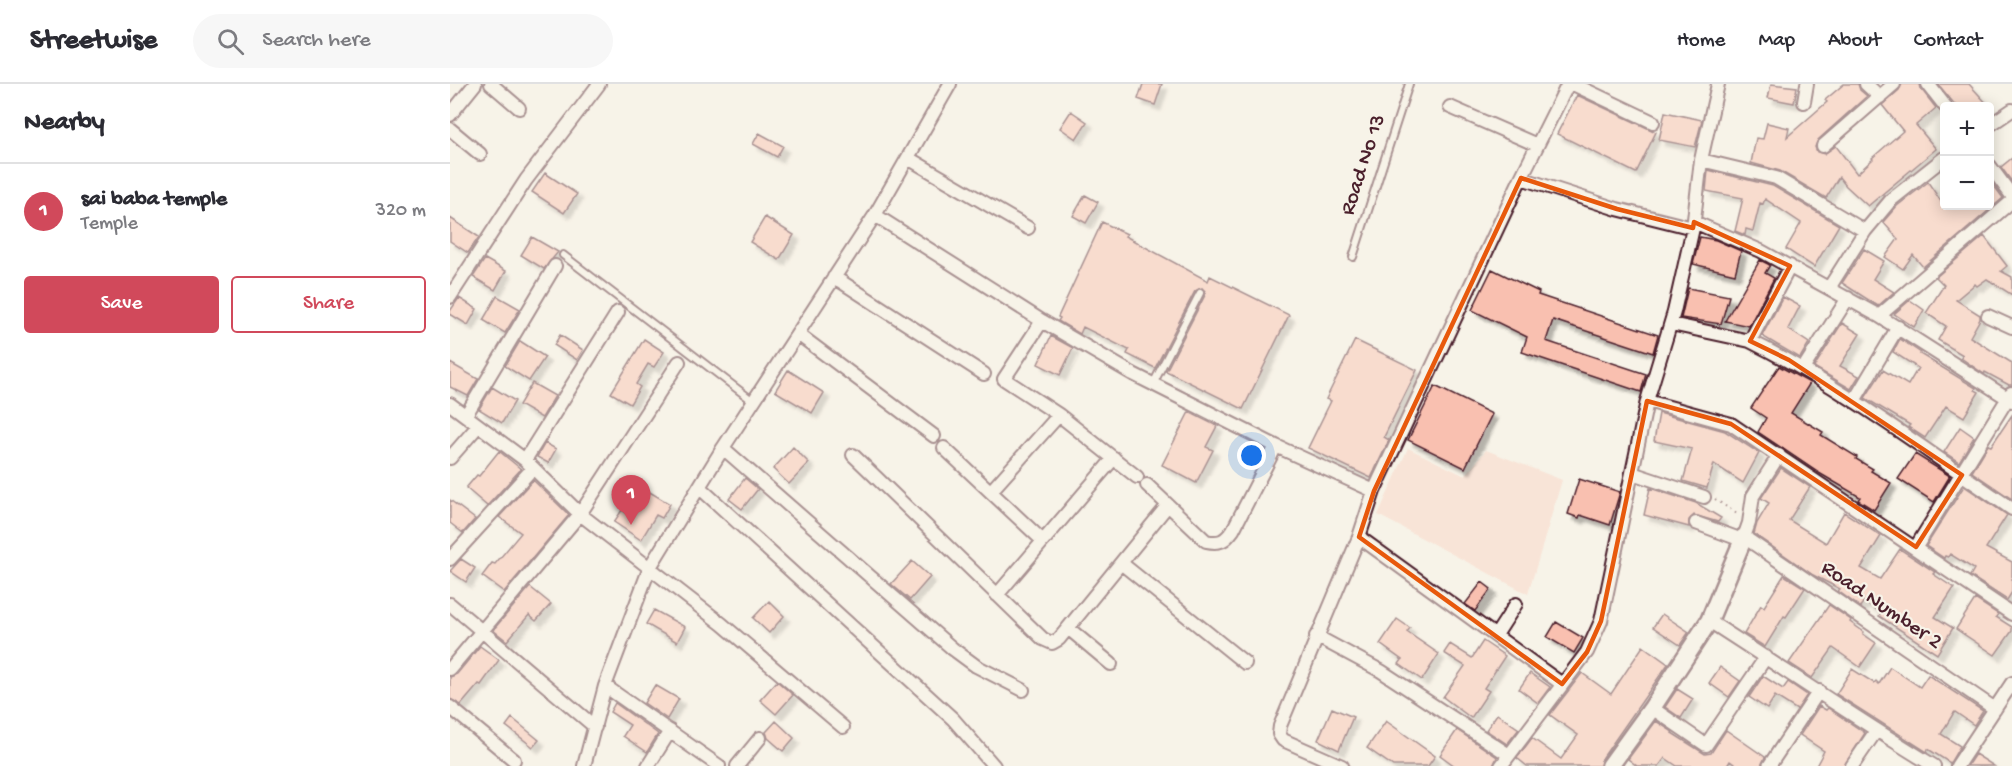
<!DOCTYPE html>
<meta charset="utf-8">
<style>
:root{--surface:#fff;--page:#f7f7f7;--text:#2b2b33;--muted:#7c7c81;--line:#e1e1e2;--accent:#d1495b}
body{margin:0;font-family:"Gochi Hand",sans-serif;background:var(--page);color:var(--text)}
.controls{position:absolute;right:18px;top:18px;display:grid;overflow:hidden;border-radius:6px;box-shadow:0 3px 15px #0003}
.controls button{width:54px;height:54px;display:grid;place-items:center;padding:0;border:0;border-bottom:2px solid var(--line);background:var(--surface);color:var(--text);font:30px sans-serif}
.you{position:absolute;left:802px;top:372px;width:21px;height:21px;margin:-15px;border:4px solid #fff;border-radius:50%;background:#1a73e8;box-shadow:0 0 0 9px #1a73e833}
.badge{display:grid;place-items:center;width:39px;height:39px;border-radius:50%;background:var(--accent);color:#fff;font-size:20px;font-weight:700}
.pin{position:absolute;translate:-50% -50px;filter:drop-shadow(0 2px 3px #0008)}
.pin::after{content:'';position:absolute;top:32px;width:21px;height:18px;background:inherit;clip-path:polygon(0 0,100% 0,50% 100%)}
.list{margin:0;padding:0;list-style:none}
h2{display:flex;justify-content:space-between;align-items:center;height:78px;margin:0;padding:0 24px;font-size:26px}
h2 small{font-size:20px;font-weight:400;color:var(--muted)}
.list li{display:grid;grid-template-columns:39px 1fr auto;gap:18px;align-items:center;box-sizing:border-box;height:96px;padding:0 24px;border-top:2px solid var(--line)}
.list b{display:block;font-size:22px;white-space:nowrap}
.list p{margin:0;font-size:20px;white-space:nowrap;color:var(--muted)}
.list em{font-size:20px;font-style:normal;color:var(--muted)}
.actions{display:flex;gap:12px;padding:18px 24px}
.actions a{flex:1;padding:14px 0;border:2px solid var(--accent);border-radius:6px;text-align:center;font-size:21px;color:var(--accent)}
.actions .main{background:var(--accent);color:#fff}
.icon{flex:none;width:33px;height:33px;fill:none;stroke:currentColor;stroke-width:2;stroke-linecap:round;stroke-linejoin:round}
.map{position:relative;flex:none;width:1562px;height:682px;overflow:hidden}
header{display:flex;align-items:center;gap:36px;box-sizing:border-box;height:84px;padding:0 30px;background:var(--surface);border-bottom:2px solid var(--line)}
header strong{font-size:28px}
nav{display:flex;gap:33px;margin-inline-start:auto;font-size:21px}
.search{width:420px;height:54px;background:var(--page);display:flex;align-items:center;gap:15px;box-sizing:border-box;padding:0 21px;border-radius:33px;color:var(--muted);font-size:22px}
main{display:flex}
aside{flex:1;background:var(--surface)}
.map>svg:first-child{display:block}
.built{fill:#f8e4d7}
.building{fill:#f9c0b0;stroke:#4a1f2b;stroke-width:1.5;filter:url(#shadow)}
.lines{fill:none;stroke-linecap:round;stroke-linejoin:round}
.lane-casing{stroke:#4a1f2b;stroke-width:10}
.street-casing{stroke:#4a1f2b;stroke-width:16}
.secondary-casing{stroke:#4a1f2b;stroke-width:21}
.path{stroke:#4a1f2b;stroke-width:2;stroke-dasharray:1.5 4.5;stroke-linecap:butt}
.lane{stroke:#f7f3e8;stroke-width:6}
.street{stroke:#f7f3e8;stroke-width:12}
.secondary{stroke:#f7f3e8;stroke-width:16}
.marked{fill:none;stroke:#e8590c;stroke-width:4.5;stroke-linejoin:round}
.labels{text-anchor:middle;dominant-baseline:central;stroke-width:4.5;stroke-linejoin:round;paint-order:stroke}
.street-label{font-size:22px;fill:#4a1f2b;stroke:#f7f3e8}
</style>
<header>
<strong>Streetwise</strong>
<div class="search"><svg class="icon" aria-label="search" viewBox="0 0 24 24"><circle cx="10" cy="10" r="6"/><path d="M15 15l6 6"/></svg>Search here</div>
<nav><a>Home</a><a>Map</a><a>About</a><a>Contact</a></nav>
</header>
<main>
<aside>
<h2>Nearby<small></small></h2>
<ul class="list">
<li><span class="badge">1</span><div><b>sai baba temple</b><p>Temple</p></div><em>320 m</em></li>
</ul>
<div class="actions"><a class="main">Save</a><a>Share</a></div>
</aside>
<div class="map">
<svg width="1562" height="682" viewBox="0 0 1562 682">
<defs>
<filter id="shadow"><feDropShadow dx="5.5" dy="5.5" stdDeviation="1.5" flood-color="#0004"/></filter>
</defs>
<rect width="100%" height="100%" fill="#f7f3e8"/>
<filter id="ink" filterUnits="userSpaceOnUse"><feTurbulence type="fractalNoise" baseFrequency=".0167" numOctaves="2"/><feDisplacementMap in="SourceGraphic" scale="12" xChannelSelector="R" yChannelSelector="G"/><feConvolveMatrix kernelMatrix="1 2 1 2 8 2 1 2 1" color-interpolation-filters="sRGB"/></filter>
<g filter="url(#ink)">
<path class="built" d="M958 364 1015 392 1036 366 1112 396 1078 510 928 431Z"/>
<path class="building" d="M693 0H712L705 21 688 15Z
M1321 0 1347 3 1344 19 1318 14Z
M1394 0H1408L1410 6 1417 12 1368 56 1365 63 1367 68 1374 70 1386 62 1407 90 1423 75 1422 74 1453 47 1432 21 1449 6 1452 0H1470L1471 5 1486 24 1466 41 1486 65 1418 122 1396 102 1389 93 1376 114 1330 87 1301 79 1306 54 1313 55 1317 39 1339 44 1337 53 1377 18 1375 16Z
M1488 0H1519L1539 22H1506Z
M1127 11 1206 48 1186 89 1107 50Z
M621 27 637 38 626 55 610 44Z
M1215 28 1252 36 1245 63 1209 56Z
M309 49 333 62 327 73 303 60Z
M1562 74V98L1551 83Z
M1258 86 1323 102 1389 141 1364 183 1336 165 1351 139 1315 115 1313 120 1310 119 1303 147 1296 145 1295 151 1285 147 1293 114 1256 107Z
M95 89 127 110 114 129 82 108Z
M1539 95 1553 114 1473 183 1463 171 1453 185 1435 173 1448 155 1433 138 1447 122 1478 98 1494 122H1539Z
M635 111 648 118 636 139 623 132Z
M315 133 344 151 329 176 300 158Z
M0 134 29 153 18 169 0 157Z
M652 138 677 150 675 152 758 197 760 192 839 231 793 325 716 287 755 211V207L752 204 745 207 705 284 677 270 679 266 633 243 630 250 608 237 610 234 608 233Z
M1534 152 1557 182 1551 187 1562 193V211L1537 195 1527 202 1525 200 1506 216 1530 231V235L1520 253 1562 279V301H1559L1535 288 1534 290 1511 274 1513 271 1488 256 1496 242 1476 229 1494 201 1486 193Z
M82 153 108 168 94 185 71 171Z
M1250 153 1266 156 1291 167 1285 190 1243 180Z
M1414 165 1434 177 1423 195 1444 208 1428 222 1392 199Z
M35 175 56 187 45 206 23 193Z
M1310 176 1320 181 1315 189 1324 194 1299 242 1275 237Z
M1042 185 1089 208 1088 211 1208 251 1203 269 1103 236 1096 257 1196 290 1191 308 1072 268 1077 253 1022 226Z
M1238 204 1279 212 1271 240 1231 234Z
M47 212 70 225 55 249 33 236Z
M1333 213 1350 222 1338 245 1359 259 1350 274 1312 252Z
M9 214 27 225 18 241 0 230V227Z
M1460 216 1474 226 1464 243 1444 230Z
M1392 239 1410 250 1390 282 1409 292 1401 305 1364 283Z
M110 251 133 266 127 276 104 261Z
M601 252 623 264 610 291 588 280Z
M194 255 214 268 204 283 198 280 186 300 190 303 180 320 161 309Z
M1450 255 1471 269 1470 270 1526 304 1525 306 1529 308 1514 333 1496 322 1475 354 1458 343 1460 341 1415 314 1433 286 1458 301 1468 284 1443 268Z
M905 256 967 286 934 353 939 356 921 394 858 364 881 317 876 315Z
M70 257 95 273 79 297 55 282Z
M0 279 28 295 18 312 0 303Z
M1329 282 1360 299 1341 329 1373 348 1371 351 1407 373 1406 375 1423 385 1421 387 1441 399 1424 426 1408 416 1410 413 1369 389 1308 348 1316 334 1301 324Z
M338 286 374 309 362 329 325 307Z
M82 299 105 312 92 334 69 321Z
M985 302 1042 330 1015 384 958 356Z
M42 303 65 317 52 339 29 325Z
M739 328 767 342 756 363 763 366 746 399 712 381Z
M1209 329 1275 347 1309 369 1293 399 1264 380 1257 404 1233 397 1242 365 1204 357Z
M1562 331V415L1522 388 1538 361 1541 362Z
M1510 343 1524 353 1509 378 1494 368Z
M95 359 106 365 98 379 87 373Z
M343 363 359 379 339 400 323 385Z
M49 367 71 385 37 422 16 404 27 391 29 392Z
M1465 370 1500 392 1484 418 1448 395Z
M1331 384 1360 403 1339 436 1376 459 1394 428 1431 452 1411 484 1430 495 1450 465 1485 488 1483 490 1504 504 1485 533 1503 544 1487 570 1429 532 1431 529 1414 517 1410 523 1388 507 1390 505 1363 491 1304 450 1307 439 1319 419 1311 414Z
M295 394 308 405 292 425 279 415Z
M1129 395 1170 408 1160 441 1130 431 1129 434 1118 430Z
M83 396 119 431 54 508 32 492 42 479 45 480 71 449 49 433Z
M1514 402 1557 431 1536 464 1562 478V508L1557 516 1520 492 1524 485 1500 470 1498 473 1495 472 1494 474 1476 462Z
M193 404 220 420 212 434 206 431 191 456 164 438 172 426 178 430Z
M1200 404 1246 419 1271 434 1268 438 1244 431 1239 436V443L1194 431Z
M0 416 25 435 13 449 0 439Z
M11 475 25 484 16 498 0 487Z
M462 477 480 493 460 516 441 500Z
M1334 491 1355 504 1336 533 1334 532 1315 563 1294 550 1311 521 1314 523Z
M1032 498 1041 505 1025 527 1015 520Z
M80 503 101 520 86 537 79 531 57 557 43 546Z
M1525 515 1548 530 1546 533 1562 543V547L1545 571 1506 545Z
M319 517 334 532 319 549 303 534Z
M1379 521 1401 536 1400 538 1414 548 1413 550 1426 559 1410 583 1383 564 1362 594 1339 579Z
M204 526 235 543 227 558 196 540Z
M1212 530 1239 548 1230 561 1203 543Z
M947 535 960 544 957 548 989 570 972 596 949 580 952 576 930 560Z
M1106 538 1133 554 1124 569 1097 553Z
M1033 557 1055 572 1034 604 1039 607 1021 634 993 613 1015 582 994 569 1000 560 1022 574Z
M30 562 49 576 31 601 29 600 11 621 0 615V593L7 590Z
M1193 562 1218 580 1151 676 1150 682H1077L1067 674 1082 654 1111 675 1128 651 1100 631 1102 628 1132 589 1161 610Z
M1270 583 1290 597 1279 613 1259 599Z
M1440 583 1470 603 1478 591 1533 627 1524 641 1505 628 1503 630 1491 650 1510 662 1500 679 1478 665 1477 668 1386 610 1402 585 1424 599 1426 597 1429 600Z
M1080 589 1100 603 1088 619 1069 605Z
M1313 592 1333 605 1338 598 1357 611 1347 626 1325 612 1317 625 1299 613Z
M327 597 343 611 326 630 310 616Z
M205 601 229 615 217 635 194 619Z
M1227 605 1243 615 1231 634 1215 623Z
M165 619 208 650 197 668 173 652 180 641 160 628Z
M1369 622 1376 626 1378 624 1415 649 1394 682H1366L1374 667 1350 651Z
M882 624 903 633 889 666 868 656Z
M1047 630 1069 645 1057 660 1036 646Z
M62 634 89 656 83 663 56 642Z
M326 637 344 654 333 667 318 654 316 648Z
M936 637 985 672 978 682H943L917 664Z
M1206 637 1223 648 1222 649 1255 670 1261 669 1276 646 1315 673 1311 682H1287L1280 677 1277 682H1227L1215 674 1209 682H1187L1178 675Z
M1007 646 1047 673 1043 682H1005L990 671Z
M1525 670 1544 682H1517Z"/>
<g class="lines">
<defs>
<path id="lane" d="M113 171 303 317
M903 173 959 0
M703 300 750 209"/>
<path id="street" d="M41 0 69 24
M1123 0 1203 38
M1416 0 1430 13
M1478 0 1495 22
M1354 18 1357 0
M1000 23 1087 61
M0 31 25 0
M1540 41 1562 26
M0 45 30 70
M1373 62 1444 0
M458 74 578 144
M1251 76 1326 94 1415 147
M1540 82 1562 112
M1071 94 1167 125 1243 144
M425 131 592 237 683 290 826 362 924 407
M1244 138 1311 167 1429 232 1562 317
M1340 182 1300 257C1393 303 1476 367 1562 425
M384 193 534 290
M1379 204 1415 147 1441 116 1494 74
M0 213 76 96 149 0
M1429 232 1562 117
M1538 232 1562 243
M592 237 554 295 609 331 687 393
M1221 240 1300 257
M348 250 484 352
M1353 285 1398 214
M1197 317 1281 340 1562 530
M1404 317 1448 243
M0 320 75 376 130 430 272 540 393 643
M16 331 105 182
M273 364 503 565 526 582 573 606
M494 364 593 457
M403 371 593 555 602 559 609 555 718 421
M1329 371 1303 412 1299 439 1294 453 1545 625
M0 374 28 342
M75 376 168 228
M1182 389 1254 413
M697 401 756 457C770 460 775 457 783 446L826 362
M249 403 503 635 544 682
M541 407 609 331
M1246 439 1292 456
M909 453 1112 600
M1466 463 1561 309
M0 475 83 384
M671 479 795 579
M547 511 664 374
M0 520 145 643
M1259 537C1334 585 1408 636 1484 682
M618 544 661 580
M1046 551 1066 520
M866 552 931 587 1059 671
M0 585 130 430 229 278
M155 602 269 682
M0 623 64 676
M1202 624 1256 661 1316 573
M134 682 155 602 200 483 273 364 425 131 500 0
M198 682 220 647
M287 682 310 654
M892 682 833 656 829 650 830 642 909 453 924 407 1071 94 1118 0
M1051 682 1137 568 1151 537 1197 317 1224 228 1243 144 1251 76 1268 0
M1319 682 1369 607
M1402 682 1426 647
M1507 682 1562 599"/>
<path id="secondary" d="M1160 682 1202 624 1259 537 1294 453"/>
</defs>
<use href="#lane" class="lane-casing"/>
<use href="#street" class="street-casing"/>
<use href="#secondary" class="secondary-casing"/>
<path class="path" d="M1265 415 1287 430"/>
<use href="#lane" class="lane"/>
<use href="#street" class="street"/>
<use href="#secondary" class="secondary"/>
</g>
</g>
<path d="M0 0H1562V682H0ZM1071 94 1167 125 1243 144 1244 138 1340 182 1300 257 1339 276 1512 391 1466 463 1281 340 1197 317 1151 537 1137 568 1112 600 909 453 924 407Z" fill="#f7f3e8" fill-opacity=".55" fill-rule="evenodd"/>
<path class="marked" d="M1071 94 1167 125 1243 144 1244 138 1340 182 1300 257 1339 276 1512 391 1466 463 1281 340 1197 317 1151 537 1137 568 1112 600 909 453 924 407Z"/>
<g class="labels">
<g class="street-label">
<text transform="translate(914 81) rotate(-72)">Road No 13</text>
<text transform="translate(1431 522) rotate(34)">Road Number 2</text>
</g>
</g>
</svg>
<div class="controls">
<button>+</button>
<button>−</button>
</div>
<div class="you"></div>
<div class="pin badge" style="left:181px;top:441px">1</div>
</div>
</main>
